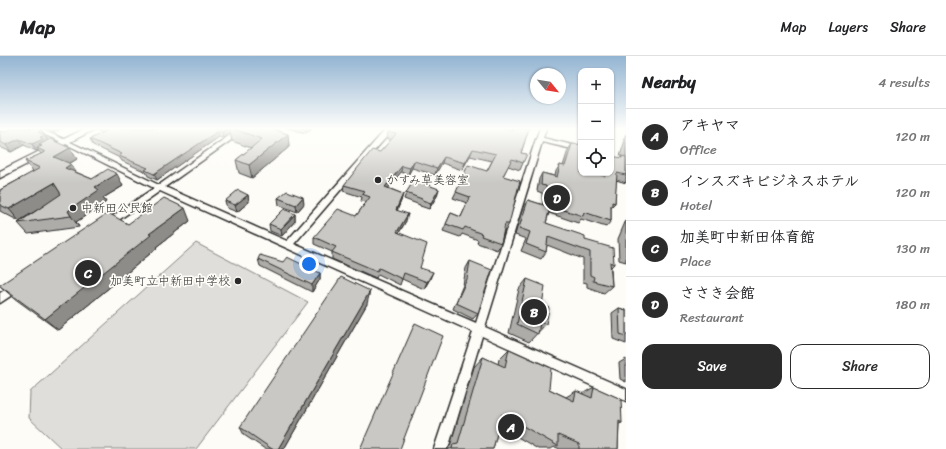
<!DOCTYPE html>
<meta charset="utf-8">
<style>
:root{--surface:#fff;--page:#f2f2f2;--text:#202124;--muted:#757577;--line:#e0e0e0;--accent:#2b2b2b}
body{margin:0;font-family:Sriracha,"Klee One",sans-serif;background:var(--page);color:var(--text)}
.controls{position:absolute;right:12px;top:12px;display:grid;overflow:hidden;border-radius:8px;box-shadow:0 1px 3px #0004}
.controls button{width:36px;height:36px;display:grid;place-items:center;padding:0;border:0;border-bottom:1px solid var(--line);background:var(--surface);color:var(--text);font:20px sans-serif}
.compass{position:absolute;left:530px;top:12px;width:36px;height:36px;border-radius:50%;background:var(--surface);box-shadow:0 1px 3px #0004;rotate:120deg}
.you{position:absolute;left:309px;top:208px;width:14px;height:14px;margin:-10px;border:3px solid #fff;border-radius:50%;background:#1a73e8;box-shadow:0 0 0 6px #1a73e833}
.badge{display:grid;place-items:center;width:26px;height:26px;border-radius:50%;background:var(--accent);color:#fff;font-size:13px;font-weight:700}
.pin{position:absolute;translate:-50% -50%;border:2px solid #fff;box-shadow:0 1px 4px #0006}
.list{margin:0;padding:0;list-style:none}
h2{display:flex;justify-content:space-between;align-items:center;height:52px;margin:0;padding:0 16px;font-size:17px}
h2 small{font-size:13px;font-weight:400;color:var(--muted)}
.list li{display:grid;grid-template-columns:26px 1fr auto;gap:12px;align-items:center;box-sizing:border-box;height:56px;padding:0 16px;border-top:1px solid var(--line)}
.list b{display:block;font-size:15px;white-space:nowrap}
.list p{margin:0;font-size:13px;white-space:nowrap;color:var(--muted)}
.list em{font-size:13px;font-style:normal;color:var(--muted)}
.actions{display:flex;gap:8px;padding:12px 16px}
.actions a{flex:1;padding:9px 0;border:1px solid var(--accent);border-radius:12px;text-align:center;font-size:14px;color:var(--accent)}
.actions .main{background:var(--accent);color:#fff}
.icon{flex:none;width:22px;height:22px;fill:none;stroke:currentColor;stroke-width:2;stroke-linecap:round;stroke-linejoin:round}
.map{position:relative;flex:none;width:626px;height:393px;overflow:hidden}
header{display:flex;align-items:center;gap:24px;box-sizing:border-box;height:56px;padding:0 20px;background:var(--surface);border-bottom:1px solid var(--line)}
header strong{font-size:19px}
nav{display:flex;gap:22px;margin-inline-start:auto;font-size:14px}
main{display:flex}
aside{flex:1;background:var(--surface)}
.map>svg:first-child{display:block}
.green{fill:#dfdeda;stroke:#858482}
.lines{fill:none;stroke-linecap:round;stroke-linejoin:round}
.street-casing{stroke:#2b2b2b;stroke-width:3}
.secondary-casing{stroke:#2b2b2b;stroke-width:3}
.street{fill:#fdfcf7;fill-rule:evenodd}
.secondary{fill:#fdfcf7;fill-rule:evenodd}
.wall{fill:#adaca9;stroke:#2b2b2b}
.shaded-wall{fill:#8d8c89;stroke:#2b2b2b}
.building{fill:#c9c8c4;stroke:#2b2b2b}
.poi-dot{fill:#2b2b2b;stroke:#fdfcf7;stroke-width:1.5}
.labels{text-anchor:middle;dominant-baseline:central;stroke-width:3.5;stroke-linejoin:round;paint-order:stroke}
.poi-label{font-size:12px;fill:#2b2b2b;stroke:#fdfcf7;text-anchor:start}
</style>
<header>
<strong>Map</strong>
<nav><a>Map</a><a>Layers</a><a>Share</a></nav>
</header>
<main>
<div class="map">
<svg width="626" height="393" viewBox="0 0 626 393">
<rect width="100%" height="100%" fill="#fdfcf7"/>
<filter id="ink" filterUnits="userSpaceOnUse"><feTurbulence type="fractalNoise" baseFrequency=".025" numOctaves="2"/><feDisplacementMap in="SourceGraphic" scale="8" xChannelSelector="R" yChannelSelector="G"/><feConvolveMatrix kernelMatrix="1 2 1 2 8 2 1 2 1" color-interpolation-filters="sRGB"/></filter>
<g filter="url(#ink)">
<path class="green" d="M196 187 308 246 196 393H62L29 362 30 336Z"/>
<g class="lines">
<defs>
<path id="street" d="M29 72H38L68 85 159 129 240 72H248L165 131 287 185 387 72H394L294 188 476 267 536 83 540 72H546L543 82 581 91V95L542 86 485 271 626 333V345L482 280 448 393H434L473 276 160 135 110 170H104L103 168 104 166 154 132 64 87Z
M18 226 21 227 23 230 21 233 0 247V237Z"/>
<path id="secondary" d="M86 72H97L0 122V115Z"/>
</defs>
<use href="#street" class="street-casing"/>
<use href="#secondary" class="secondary-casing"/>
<use href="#street" class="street"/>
<use href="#secondary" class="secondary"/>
</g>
<path class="wall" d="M41 72H63L53 77Z
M96 72H270L288 78 289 91 252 122 239 117 236 104 251 92 232 85 230 77 223 82 219 81 157 124 148 120 146 116 122 105 120 102 93 89 90 83 103 77 98 75Z
M287 72H312L306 77Z
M512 72H529L521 97 523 107 520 114 508 110 503 120 509 168 505 175H504L501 187 497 194 477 187 478 184 462 178 460 181 443 175 451 157 461 161 467 147 453 142 456 136 487 115 492 105 470 100 462 114 442 107 435 119 412 112 408 119 401 116 388 132 403 138 401 145 397 155 406 165 399 177 420 212 430 223 424 233 402 223 400 229 378 218 376 222 332 203V196L314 188V181L356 160 366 146 361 145 362 141 343 135 344 129 380 96 391 84 387 82 388 76 511 74Z
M41 74 48 84 77 103 69 108 76 116 92 123 123 130 103 142 106 146 76 166 79 171 28 178 18 167 39 153 19 165 0 155V134L33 116 25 105 41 98 38 94 36 95 24 89 11 96 0 91V75L4 76Z
M626 78V127L616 124 615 147 611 151V165L606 171 581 163 578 167 549 157 546 167 585 184 614 208 611 211 612 230 604 237 587 231V227L583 226V203L547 189 546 196 541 203 521 195 526 183 515 179 523 151 528 144 543 149 542 137 537 135 539 123 542 117 555 120 556 115 560 109 563 110 568 94 572 88 578 89 581 83V117L601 119V117H611L622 100H620L625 84H623Z
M406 137 437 140 429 153 420 150V149L404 143Z
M248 139 249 146 237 156 227 152 225 145Z
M278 142 304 148 297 156 279 149Z
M295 158V165L282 180 270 175 269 168Z
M626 164V206L619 204 618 183Z
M190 165 156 191 157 192 58 274 14 242 0 230 128 168Z
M258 203 320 217V223L312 236 260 210Z
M470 205 478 257 473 263 453 253 463 229 466 212Z
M527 223 542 249 546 268 529 286 509 277 519 233Z
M367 248 284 393H265L244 379 240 371Z
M619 252 626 254V288L613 283 612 257Z
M509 293 549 333 566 341 576 335 582 338 594 331 622 367 619 368 618 393H560L555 391 550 393H538L499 370 493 393H447L450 390 474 311 483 301 498 308 499 303Z
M626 303V326L620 323 619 307Z"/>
<path class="shaded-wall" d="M50 72H63L53 77Z
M228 72H236H230V77L223 82 222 76Z
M306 72H312L306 77Z
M41 74 49 86 42 90 39 89 42 93 37 92 38 94 36 95 32 88 38 76Z
M218 75 219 81 157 124 154 118Z
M288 78 289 91 252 122 249 109Z
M19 83 24 89 11 96 6 89Z
M70 92 77 103 61 112 54 101Z
M473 93 470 100 462 114 465 107Z
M444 101 442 107 435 119 437 112Z
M414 105 412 112 408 119 410 112Z
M71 108 78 120 65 112Z
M402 110 401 116 384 138 385 131Z
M117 118 123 130 103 142 106 146 76 166 79 171 71 160 68 155 95 131Z
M54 127 62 139 19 165 9 153Z
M439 133 437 140 429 153 431 147Z
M403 138 401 145 394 161 396 154Z
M248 139 249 146 237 156 235 149Z
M303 141 304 148 297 156 296 149Z
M185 152 190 165 156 191 157 192 58 274 45 263 149 178Z
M295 158V165L282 180 281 173Z
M408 158 406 165 395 183 397 176Z
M433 216 430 223 424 233 427 226Z
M320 217V223L312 236V229Z
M370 235 367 248 284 393H278Z"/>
<path class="building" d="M13 72H37L41 74 38 76 45 79 40 81 43 83 32 88 19 83 6 89 0 86V75L4 76Z
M103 72H228L222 76 218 75 154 118 145 114 148 112 119 100 122 98 90 83 108 74Z
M230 72H270L288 78 249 109 236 104 262 83Z
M391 72H506L512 74 513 72H529L521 97 527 98 523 107 512 103 503 120 520 125 509 168H505L501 187 481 180 482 178 465 171 463 174 446 168 451 157 461 161 470 141 456 136 468 109 487 115 496 98 473 93 465 107 444 101 437 112 414 105 410 112 402 110 385 131 403 138 396 154 408 158 397 176 427 188 420 212 433 216 427 226 404 217 402 223 379 212 377 215 332 196 336 191 314 181 338 153 356 160 370 141 362 138 365 135 344 129 372 94 380 96 396 78 388 76Z
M50 83 70 92 54 101 71 108 65 112 92 123 108 113 117 118 95 131 99 134 68 155 71 160 18 167 61 138 54 127 9 153 0 149V134L40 112 25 105 45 96 37 92 42 90 39 89Z
M572 88 581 89V117H595L605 120V117H611V100L622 102V100L626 101V119L617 117 615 147 612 146V150L611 149V165L584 156 583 160 548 149 546 130 541 129 542 117 557 121 560 109 565 110Z
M414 124 439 133 431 147 422 144V143L406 137Z
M238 134 248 139 235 149 225 145Z
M287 135 303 141 296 149 278 142Z
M164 142 185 152 149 178 151 179 45 263 0 230V229L108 157 128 168Z
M528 144 550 151 546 167 585 180V184L613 192 614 208 610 206 612 230 593 225 594 221 590 219V196L548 181 546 196 526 188 530 176 519 172Z
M284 153 295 158 281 173 269 168Z
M260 199 283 206 287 201 320 217 312 229 258 203Z
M470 205 492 214 478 257 456 247 467 223Z
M341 221 370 235 278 393H272L240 371Z
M527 223 545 230 542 249 549 252 546 268 540 266 538 278 517 268Z
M619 252 626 254V280L620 278Z
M415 267 443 280 400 393H360Z
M509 293 551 312 549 333 574 345 576 335 592 342 594 331 621 343 622 367 619 365 618 393H579V388L558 379V390L502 358 493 393H452L453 388 458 387 483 301 505 311Z"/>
</g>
<linearGradient id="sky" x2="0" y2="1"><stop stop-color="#93b4d2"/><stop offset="0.57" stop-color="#fefefb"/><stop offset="1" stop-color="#fefefb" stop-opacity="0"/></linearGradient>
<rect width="626" height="127" fill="url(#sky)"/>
<g class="poi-dot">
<circle cx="378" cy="124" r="4"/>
<circle cx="73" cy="152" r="4"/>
<circle cx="238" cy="225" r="4"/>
</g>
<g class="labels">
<g class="poi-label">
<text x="386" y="124">かすみ草美容室</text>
<text x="81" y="152">中新田公民館</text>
<text x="230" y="225" text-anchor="end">加美町立中新田中学校</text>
</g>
</g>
</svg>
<div class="controls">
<button>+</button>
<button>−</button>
<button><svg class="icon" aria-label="locate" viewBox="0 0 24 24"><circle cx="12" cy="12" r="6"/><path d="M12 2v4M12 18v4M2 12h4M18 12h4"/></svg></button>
</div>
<svg class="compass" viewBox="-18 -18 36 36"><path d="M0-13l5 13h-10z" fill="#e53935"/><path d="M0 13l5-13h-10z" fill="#757577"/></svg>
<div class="you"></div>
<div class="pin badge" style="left:511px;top:371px">A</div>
<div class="pin badge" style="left:534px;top:256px">B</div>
<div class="pin badge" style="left:88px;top:217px">C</div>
<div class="pin badge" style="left:557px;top:142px">D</div>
</div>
<aside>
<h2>Nearby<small>4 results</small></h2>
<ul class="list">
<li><span class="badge">A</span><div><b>アキヤマ</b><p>Office</p></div><em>120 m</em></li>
<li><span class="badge">B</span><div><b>インスズキビジネスホテル</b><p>Hotel</p></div><em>120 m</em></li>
<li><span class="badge">C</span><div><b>加美町中新田体育館</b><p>Place</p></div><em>130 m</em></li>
<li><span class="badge">D</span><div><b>ささき会館</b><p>Restaurant</p></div><em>180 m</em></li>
</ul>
<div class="actions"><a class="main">Save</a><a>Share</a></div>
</aside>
</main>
